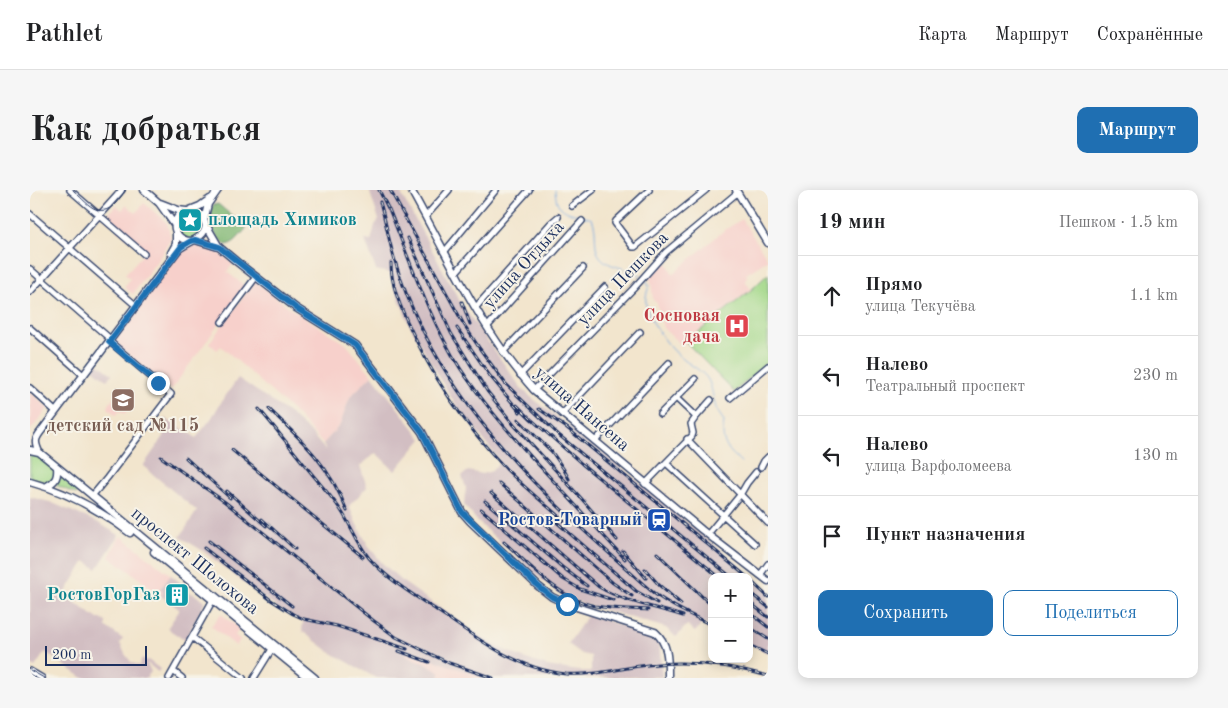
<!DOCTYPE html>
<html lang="ru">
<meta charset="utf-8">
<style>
:root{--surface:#fff;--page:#f6f6f6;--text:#202124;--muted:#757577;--line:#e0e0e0;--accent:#1f6fb2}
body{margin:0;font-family:"Old Standard TT",serif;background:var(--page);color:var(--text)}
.controls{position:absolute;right:15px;bottom:15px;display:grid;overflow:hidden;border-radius:10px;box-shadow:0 2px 12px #0003}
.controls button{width:45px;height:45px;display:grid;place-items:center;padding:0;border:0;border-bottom:1px solid var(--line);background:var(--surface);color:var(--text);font:25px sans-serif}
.scale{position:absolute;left:15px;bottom:12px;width:102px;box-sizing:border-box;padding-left:5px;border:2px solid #1b2f5e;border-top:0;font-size:14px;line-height:18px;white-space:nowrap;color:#1b2f5e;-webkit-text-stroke:4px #f7f3e8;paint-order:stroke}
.stop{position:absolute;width:15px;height:15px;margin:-11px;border:4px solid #1f6fb2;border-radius:50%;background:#fff}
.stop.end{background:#1f6fb2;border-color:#fff;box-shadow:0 1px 5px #0008}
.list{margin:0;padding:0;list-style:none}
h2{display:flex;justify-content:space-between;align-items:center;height:65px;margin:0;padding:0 20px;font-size:21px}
h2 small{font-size:16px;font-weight:400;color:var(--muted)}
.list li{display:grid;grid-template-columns:32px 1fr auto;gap:15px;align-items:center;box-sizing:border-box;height:80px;padding:0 20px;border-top:1px solid var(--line)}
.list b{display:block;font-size:19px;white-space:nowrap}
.list p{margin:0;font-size:16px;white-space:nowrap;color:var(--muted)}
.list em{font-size:16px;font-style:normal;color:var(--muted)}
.actions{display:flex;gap:10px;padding:15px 20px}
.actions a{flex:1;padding:11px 0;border:1px solid var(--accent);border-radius:10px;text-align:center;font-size:18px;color:var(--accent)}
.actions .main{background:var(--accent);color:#fff}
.icon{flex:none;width:28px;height:28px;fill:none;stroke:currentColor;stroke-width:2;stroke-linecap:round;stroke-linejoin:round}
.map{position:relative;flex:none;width:738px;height:488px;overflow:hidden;border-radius:10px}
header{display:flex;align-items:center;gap:30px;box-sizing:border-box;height:70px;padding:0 25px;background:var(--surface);border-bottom:1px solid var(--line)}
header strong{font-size:24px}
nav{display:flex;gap:28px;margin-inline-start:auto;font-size:18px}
.intro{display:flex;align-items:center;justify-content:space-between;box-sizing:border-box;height:120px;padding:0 30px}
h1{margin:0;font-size:35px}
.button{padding:12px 22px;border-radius:10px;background:var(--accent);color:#fff;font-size:18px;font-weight:700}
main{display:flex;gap:30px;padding:0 30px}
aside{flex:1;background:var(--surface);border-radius:10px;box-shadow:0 2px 12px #0003}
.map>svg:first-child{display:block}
.built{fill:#f7d0cb}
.industrial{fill:#d2bec2}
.green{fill:#a3d889;stroke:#5f8474}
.forest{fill:#82b875;stroke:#4e746a}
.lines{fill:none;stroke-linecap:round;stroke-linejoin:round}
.stream{stroke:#74a7e0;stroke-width:1}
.minor-casing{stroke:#3b4a6f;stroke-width:8}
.major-casing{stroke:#3b4a6f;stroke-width:9}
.minor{stroke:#fff;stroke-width:5}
.major{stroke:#fff;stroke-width:6}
.tram{stroke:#1b2f5e;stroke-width:1}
.rail-casing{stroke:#1b2f5e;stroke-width:3}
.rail{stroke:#f7f3e8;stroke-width:1;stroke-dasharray:4;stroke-linecap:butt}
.route{stroke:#1f6fb2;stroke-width:6}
.labels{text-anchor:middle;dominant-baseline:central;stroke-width:4;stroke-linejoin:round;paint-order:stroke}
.culture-label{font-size:18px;font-weight:bold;fill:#0d838f;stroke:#f7f3e8;text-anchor:start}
.street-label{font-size:18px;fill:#1b2f5e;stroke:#f7f3e8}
.health-label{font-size:18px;font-weight:bold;fill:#be3a42;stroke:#f7f3e8;text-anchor:end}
.education-label{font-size:18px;font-weight:bold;fill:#785e54;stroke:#f7f3e8}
.transit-label{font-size:18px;font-weight:bold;fill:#164399;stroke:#f7f3e8;text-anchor:end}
</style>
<header>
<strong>Pathlet</strong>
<nav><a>Карта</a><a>Маршрут</a><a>Сохранённые</a></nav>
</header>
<div class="intro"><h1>Как добраться</h1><a class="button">Маршрут</a></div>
<main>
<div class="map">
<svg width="738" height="488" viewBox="0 0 738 488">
<rect width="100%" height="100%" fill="#f7f3e8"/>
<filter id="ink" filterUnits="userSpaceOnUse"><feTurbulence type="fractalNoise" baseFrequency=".02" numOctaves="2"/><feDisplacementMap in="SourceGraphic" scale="10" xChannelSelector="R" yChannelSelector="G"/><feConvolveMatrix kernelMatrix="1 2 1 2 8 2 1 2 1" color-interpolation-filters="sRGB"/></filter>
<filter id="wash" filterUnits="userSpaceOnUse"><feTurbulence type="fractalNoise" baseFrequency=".0096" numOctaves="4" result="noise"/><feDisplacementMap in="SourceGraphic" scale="20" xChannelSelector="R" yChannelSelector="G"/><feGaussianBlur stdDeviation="1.12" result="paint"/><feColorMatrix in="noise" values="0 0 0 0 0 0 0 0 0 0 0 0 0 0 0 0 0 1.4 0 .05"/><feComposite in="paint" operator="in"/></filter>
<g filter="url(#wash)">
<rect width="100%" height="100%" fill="#f2e5cd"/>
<path class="built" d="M114 13 137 33 141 49 134 59V61L103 104 94 97 100 89 95 84 114 63 75 28 86 15 92 20 96 15 106 23Z
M712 29 738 70 716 84 718 88 715 90 721 100 651 155 633 138 627 113 623 110 621 91 618 86 634 67 643 84 692 42Z
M174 50 203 74 197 82 216 97 141 200 82 151 155 55 167 54Z
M225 91 261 119 316 154 342 185 320 207 310 235 293 254 263 221 191 156 187 160 179 153Z
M95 198 104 205 105 208 95 220 97 222 95 224 89 221 86 225 78 218 80 213 88 202 89 203 92 199 94 200Z
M0 202 18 218 0 241Z
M91 346 141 385 130 399 134 402 131 406 105 385 79 367 88 350Z
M191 424 210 439 205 445 210 450 206 456 181 436Z
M376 461 425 477 456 488H412L409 486 411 483 375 466Z"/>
<path class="industrial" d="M339 0H369L432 115 491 198 502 208 563 254 712 378 738 402V463L719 454V387H682V437L673 433 665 442 657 435 646 447 636 438 535 408 512 390 448 332 434 315 436 298 432 286 438 281 452 284 462 281 470 271 422 209 379 134 359 83 346 80 335 50 341 51 345 35 349 30Z
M67 173 82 184 77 190 63 179Z
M342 185 392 249 365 281 346 263 330 276 337 297 319 316 326 333 338 355 351 372 373 392 451 447 466 456 493 468 517 476 548 481H561V466L552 464 538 454 558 425 629 447 632 487 456 488 377 461 376 466 394 473 411 482 409 486 412 488H346L300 462 272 441 273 432 249 419 170 359 150 347 167 321 113 276 134 246 132 241 128 238 135 228 146 236 160 243 166 248 181 229 190 214 208 188 260 224 280 242 296 261 293 254 310 235 320 207Z
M0 307 20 312 67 332 89 345 67 379 55 371 34 405 68 429H71L76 432V437L93 449 90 454 87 452 91 455 95 464 101 472 109 476 112 468 117 471 118 470 130 479 128 482 117 473V474L119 477 121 482 116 488H53L15 462 5 477 0 474Z
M141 385 159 400 158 401 162 404 163 403 175 412 155 450 141 441 138 437 149 421V419L131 406 133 402 130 399Z"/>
<path class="green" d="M147 36a13 13 0 1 1 26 0a13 13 0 1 1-26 0Z
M738 84V171L704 202 656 152 721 100Z
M3 263 8 265 25 280V286L18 293 0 287V264Z
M31 284 49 300 46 304 26 295 29 290Z"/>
<path class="forest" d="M188 14 214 36 216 39C209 46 206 53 196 55 193 52 189 50 187 47 181 39 179 23 183 15Z"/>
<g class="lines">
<path class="stream" d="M525 0C525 4 526 8 527 12 531 24 552 25 562 29 567 39 564 51 567 61 573 79 598 76 612 86
M615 88 619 96C617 102 615 108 616 115 619 131 640 159 653 169 660 175 671 180 677 188 682 196 682 204 685 214 686 220 690 225 694 231 691 253 695 257 711 272"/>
</g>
</g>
<g filter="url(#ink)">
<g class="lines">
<defs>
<path id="minor" d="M40 0 114 64
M619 0 586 31 585 33 603 57H605L676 0
M542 16 563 0
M0 24 103 113
M396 26 419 0
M415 61 466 0
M0 79 78 147
M426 82 499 0
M0 102 92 0
M446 117 521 33 528 27
M192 132 226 87
M457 137 552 31
M0 138 51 183
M473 162 553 78
M490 185 575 97
M0 198 24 220
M504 200 603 99 636 62 707 3
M646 208 666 227
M700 208 738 176
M532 224 610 142
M630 224 665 189
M657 249 738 333
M565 251 639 173
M636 273 725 354
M731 277 734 271 738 267
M615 294 662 246 663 243 661 234 666 227 681 210
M62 306 77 288 141 204 79 151
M678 344 710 305 717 293 726 282
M730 385 738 374
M162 447 213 488
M0 481 12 488
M143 481 152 488
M139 488 184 408
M224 488 242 459"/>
<path id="major" d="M114 0 129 13 144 34
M381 0C419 68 452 142 504 200L672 340 738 391
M706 0 738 53
M130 13 148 20 156 21
M160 20 170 16 180 9
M174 31 178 14 188 0
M175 33 189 57 207 72 266 118 325 155 392 242 432 322 440 331 508 396 522 407 537 414 625 442C639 454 638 471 638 488
M165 50 188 57
M141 63 146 54V43
M0 260 9 262 285 488
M9 262C4 251 5 249 12 240L148 60C157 51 184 47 173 28 163 10 135 28 148 45 151 49 156 51 161 51
M0 292C37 302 70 320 100 343
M17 296C26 291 28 287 27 277
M124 362 278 488"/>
</defs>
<use href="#minor" class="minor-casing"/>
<use href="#major" class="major-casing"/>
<use href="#minor" class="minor"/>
<use href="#major" class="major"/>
<path class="tram" d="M43 0C56 12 69 31 86 13 89 9 93 5 95 0
M0 480 14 488"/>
<defs>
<path id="rail" d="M349 0 358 18
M360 0 433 133 450 159 475 193 489 207 530 246 701 387
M350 12C356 32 359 52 365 71 372 95 382 119 393 141 437 229 507 300 580 364 595 377 609 391 625 404 642 417 663 426 682 435
M359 19C381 73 399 129 430 178 455 216 485 250 516 283 543 312 569 341 595 369
M378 48 421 143 457 201 484 235 551 308 587 350
M361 73C361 94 369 113 377 131 401 185 436 237 477 280 495 298 515 314 534 331
M432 112 440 134
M427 138 460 186 490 222
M487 215 501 229 552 274 689 387
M229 219C247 240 264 262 282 284 291 295 302 307 310 319 321 335 327 353 339 368 356 388 383 405 405 419 445 447 486 479 536 484 565 486 590 478 618 475 658 470 699 475 738 486
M239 219C273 251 300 276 317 321
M509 219 537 238 717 387
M488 229 522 262 533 278 539 289
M202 260 333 367
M131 267 195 312 344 431 366 447 419 473 463 488
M156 268 200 308
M469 293 583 393 602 406
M197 301 236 336
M461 303 569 397C594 412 625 417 653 426
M455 311 532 377 557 396
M451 319 533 389 550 399 583 410
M232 329 265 359
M523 329 606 401 627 413
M179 351 262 416
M474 352C501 376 528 408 565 416 582 419 601 419 618 420
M174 358 241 410 263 424 274 429 307 436 377 459
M593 361 616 388
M627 363 682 416
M615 379 629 395 651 414
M719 389 738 407
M719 402 738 417
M719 412 738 427
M719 422 738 437
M719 437 738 449
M719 455 738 464
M369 461 399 472"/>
</defs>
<use href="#rail" class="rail-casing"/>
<use href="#rail" class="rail"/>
</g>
</g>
<g class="lines" filter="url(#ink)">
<path class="route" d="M128 193 79 152 151 57 161 51 165 50 189 57 266 118 325 155 392 242 432 322 508 396 522 407 537 414"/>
</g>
<defs>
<symbol id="sight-square" viewBox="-11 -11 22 22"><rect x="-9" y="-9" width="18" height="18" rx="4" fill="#0f9aa8" stroke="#f7f3e8"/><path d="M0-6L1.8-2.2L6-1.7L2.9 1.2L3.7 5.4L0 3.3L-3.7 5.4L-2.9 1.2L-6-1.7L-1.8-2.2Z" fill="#fff"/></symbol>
<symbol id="hospital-square" viewBox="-11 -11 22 22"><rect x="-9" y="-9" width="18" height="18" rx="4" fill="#e0444e" stroke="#f7f3e8"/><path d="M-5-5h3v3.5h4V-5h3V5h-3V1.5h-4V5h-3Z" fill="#fff"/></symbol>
<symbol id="school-square" viewBox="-11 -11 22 22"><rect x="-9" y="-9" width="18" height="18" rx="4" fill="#8d6e63" stroke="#f7f3e8"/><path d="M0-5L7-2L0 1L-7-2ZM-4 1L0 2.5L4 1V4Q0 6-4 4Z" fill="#fff"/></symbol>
<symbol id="station-square" viewBox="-11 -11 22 22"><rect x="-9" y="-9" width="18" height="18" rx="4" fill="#1a4fb4" stroke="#f7f3e8"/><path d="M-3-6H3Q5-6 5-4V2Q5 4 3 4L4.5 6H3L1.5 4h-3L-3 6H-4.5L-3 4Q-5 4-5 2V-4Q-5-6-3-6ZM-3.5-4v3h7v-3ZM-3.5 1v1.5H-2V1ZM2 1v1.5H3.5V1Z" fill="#fff"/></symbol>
<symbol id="building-square" viewBox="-11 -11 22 22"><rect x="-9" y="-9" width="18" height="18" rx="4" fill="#0f9aa8" stroke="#f7f3e8"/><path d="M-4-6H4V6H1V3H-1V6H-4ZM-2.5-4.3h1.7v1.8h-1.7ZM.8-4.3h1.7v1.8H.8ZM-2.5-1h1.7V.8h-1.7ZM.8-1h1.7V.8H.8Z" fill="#fff"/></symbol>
</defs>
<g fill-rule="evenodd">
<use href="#sight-square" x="146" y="16" width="28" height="28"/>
<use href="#hospital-square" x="693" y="122" width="28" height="28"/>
<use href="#school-square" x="79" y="196" width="28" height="28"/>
<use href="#station-square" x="615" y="316" width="28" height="28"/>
<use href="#building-square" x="133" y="391" width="28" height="28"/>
</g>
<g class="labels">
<g class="culture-label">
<text x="178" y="30">площадь Химиков</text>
<text x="130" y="405" text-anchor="end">РостовГорГаз</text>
</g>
<g class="street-label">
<text transform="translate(494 75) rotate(-48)">улица Отдыха</text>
<text transform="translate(593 89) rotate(-46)">улица Пешкова</text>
<text transform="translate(552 219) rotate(41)">улица Нансена</text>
<text transform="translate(165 371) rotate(39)">проспект Шолохова</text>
</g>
<g class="health-label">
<text x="690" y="126">Сосновая<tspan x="690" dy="21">дача</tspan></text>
</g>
<g class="education-label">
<text x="93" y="236">детский сад №115</text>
</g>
<g class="transit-label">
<text x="612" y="330">Ростов-Товарный</text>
</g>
</g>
</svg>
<div class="controls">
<button>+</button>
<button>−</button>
</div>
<div class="scale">200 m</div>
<div class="stop" style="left:537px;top:414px"></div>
<div class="stop end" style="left:128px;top:193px"></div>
</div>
<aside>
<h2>19 мин<small>Пешком · 1.5 km</small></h2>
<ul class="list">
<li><svg class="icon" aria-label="ahead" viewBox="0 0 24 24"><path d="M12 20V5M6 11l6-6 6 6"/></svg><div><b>Прямо</b><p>улица Текучёва</p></div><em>1.1 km</em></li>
<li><svg class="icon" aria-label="left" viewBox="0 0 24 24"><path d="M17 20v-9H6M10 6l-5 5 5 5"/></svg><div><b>Налево</b><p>Театральный проспект</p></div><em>230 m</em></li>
<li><svg class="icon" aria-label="left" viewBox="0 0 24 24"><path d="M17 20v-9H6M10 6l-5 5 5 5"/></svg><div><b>Налево</b><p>улица Варфоломеева</p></div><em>130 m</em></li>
<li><svg class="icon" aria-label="arrive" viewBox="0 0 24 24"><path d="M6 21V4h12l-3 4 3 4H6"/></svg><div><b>Пункт назначения</b></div></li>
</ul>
<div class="actions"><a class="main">Сохранить</a><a>Поделиться</a></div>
</aside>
</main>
